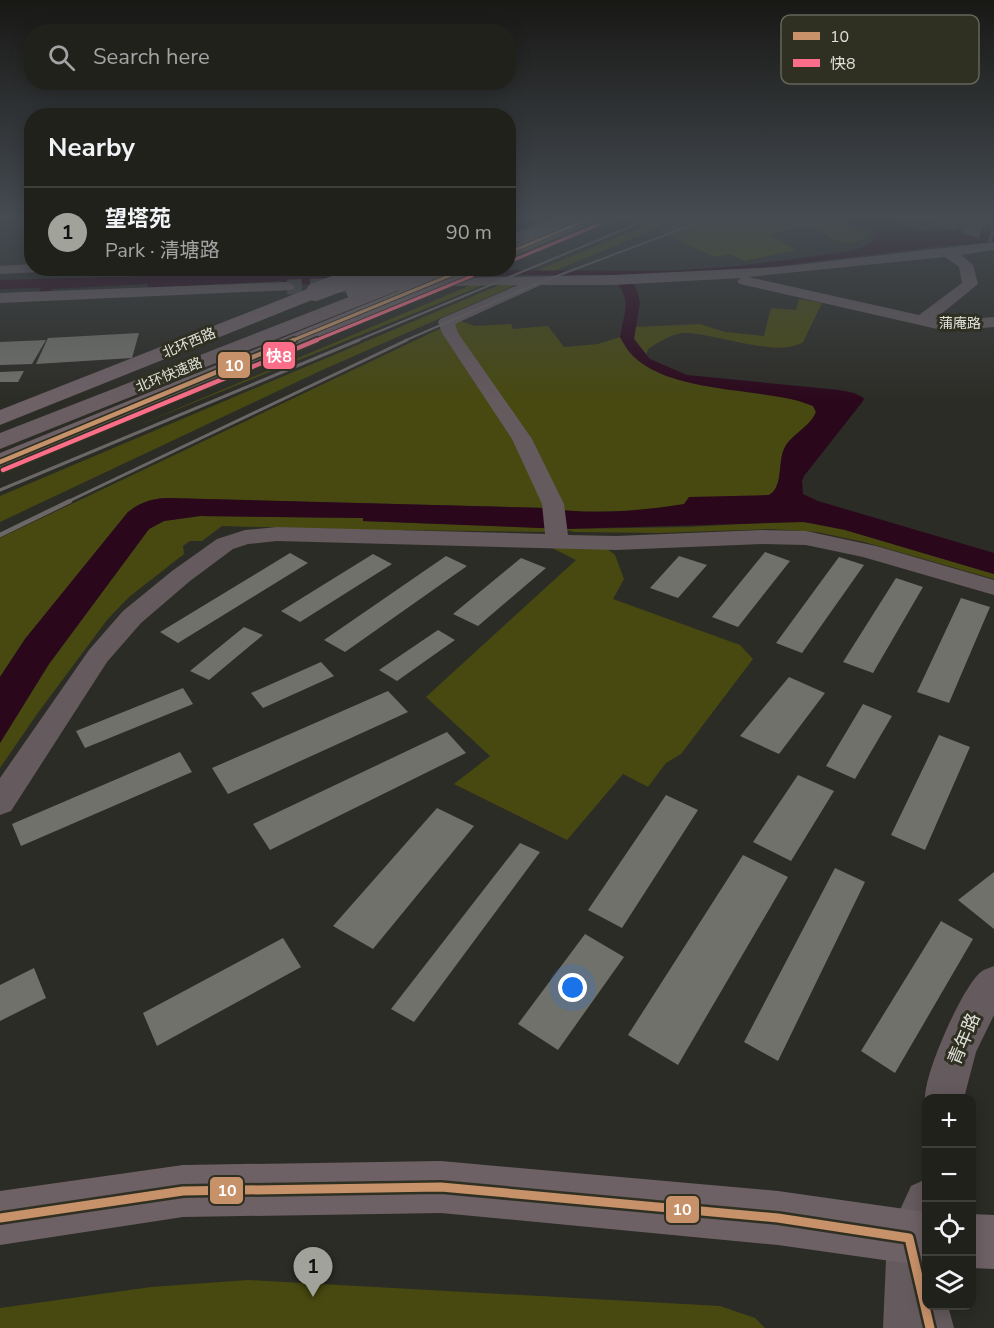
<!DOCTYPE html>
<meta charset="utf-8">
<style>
:root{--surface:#21211c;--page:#2d2e29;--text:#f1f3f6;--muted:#a2a3a3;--line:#3e3e3b;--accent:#a1a29a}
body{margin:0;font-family:"Nunito Sans","Noto Sans SC",sans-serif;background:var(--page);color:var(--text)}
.controls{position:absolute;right:18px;bottom:18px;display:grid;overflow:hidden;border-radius:12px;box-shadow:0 3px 15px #0003}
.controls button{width:54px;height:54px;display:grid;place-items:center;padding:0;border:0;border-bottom:2px solid var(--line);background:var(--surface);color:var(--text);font:30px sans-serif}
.you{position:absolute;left:573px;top:988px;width:21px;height:21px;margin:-15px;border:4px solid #fff;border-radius:50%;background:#1a73e8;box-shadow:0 0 0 9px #1a73e833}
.badge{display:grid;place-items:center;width:39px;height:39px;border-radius:50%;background:var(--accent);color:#111;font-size:20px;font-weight:700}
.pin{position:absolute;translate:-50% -50px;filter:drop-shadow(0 2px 3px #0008)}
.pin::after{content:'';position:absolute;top:32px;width:21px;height:18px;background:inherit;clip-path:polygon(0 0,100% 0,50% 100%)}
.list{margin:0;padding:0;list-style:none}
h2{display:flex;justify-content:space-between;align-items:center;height:78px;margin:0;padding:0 24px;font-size:26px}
h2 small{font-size:20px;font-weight:400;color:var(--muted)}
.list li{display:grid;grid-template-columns:39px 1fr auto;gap:18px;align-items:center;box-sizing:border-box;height:90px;padding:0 24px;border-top:2px solid var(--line)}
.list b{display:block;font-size:22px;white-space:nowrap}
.list p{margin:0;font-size:20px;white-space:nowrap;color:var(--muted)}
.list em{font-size:20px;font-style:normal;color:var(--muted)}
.icon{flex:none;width:33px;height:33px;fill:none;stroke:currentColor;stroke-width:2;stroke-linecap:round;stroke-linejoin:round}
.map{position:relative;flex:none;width:994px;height:1328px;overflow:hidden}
.search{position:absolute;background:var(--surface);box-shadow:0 3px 15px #0003;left:24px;top:24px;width:492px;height:66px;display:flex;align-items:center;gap:15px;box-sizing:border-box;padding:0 21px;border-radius:24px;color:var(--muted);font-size:22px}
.panel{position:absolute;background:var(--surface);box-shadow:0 3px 15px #0003;left:24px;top:108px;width:492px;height:168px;border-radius:24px}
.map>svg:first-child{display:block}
.green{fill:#474910}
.water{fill:#2b071b}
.building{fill:#71716b}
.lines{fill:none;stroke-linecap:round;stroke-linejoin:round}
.minor-tunnel{stroke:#474741;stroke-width:15;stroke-dasharray:15 8;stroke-linecap:butt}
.major-tunnel{stroke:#474741;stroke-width:18;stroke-dasharray:18 9;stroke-linecap:butt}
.minor{fill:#655a5e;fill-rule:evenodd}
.major{fill:#6e6166;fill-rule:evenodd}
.highway{fill:#6a5e62;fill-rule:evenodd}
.rail-far2{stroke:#6c6767;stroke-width:2}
.rail-far1{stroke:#6c6767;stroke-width:3}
.rail{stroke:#6c6767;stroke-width:4.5}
.major-bridge{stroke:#6e6166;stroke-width:18}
.highway-bridge{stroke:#6a5e62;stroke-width:18}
.bus-1-far2-casing{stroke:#2f3022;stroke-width:5}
.bus-1-far1-casing{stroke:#2f3022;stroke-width:8}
.bus-1-casing{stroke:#2f3022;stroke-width:14}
.bus-2-far1-casing{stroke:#2f3022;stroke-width:5}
.bus-2-casing{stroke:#2f3022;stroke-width:8}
.bus-1-far2{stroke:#c7916a;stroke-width:3}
.bus-1-far1{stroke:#c7916a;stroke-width:4.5}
.bus-1{stroke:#c7916a;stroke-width:9}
.bus-2-far1{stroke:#fb6d88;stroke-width:3}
.bus-2{stroke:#fb6d88;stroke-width:4.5}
.labels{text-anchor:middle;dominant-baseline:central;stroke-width:6;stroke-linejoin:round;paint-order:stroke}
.far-street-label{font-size:14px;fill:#e0e1d8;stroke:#2f3022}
.near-street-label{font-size:18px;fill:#e0e1d8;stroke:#2f3022}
.key{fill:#2f3022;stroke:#646559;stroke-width:1.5}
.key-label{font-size:16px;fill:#e0e1d8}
.line-badge{stroke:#2f3022;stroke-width:2}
.badge-label{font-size:16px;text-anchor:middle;font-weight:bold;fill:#fff}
</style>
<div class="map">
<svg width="994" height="1328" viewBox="0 0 994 1328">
<rect width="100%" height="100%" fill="#2c2c26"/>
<path class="green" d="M613 216H630L509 263V257Z
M667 216H689L554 271H536Z
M696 216H728L745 224 790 216H825L869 234C842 258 825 226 803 227 793 227 781 232 771 235L796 250 744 261 730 254 715 257 658 231Z
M483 280H496L129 429Z
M511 280H527L320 371 0 522V496Z
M460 282 0 473V466L363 313Z
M799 299 822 303 803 342C778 359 713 332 683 333 669 335 659 342 648 349L646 356 634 339 635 327 700 324 725 332 764 336 771 308 796 310Z
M458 320 475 326 511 324 513 329 548 326 564 347 598 344 620 337C625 345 629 354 637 359 678 392 762 384 813 406L816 412C810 427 792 434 785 447 777 461 784 487 769 495L635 511 569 512 547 508 160 498 128 512 25 639 0 677V538Z
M200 516 364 518 363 521 554 528 548 532 404 530 401 535 335 529 222 526 202 541H190L183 546 184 554 129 597 107 620 37 714 0 768V743L49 664 149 529 164 521Z
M792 521 829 525 994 574V579L864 542 817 532 771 529 660 533 574 532 564 529 689 527Z
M550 547 606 548 615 555 624 579 613 599 740 645 753 659 681 754 666 763 648 787 623 774 567 840 454 784 490 756 426 697 576 560Z
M248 1280 720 1306 755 1318 765 1328H0V1308L151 1287Z"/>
<path class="water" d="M833 216H867L918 230 994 229V243L942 246 761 268 629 275 637 290 640 303 634 339 650 359 687 375 839 390 854 393 864 398 863 401 804 476 802 481 803 494 818 501 994 553V574L845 530 804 522 564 529 363 521V518L200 516 164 521 149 529 49 664 0 743V677L25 639 128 512C140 502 154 498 169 498L547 508C589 515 641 511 684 504L689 497 769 495C784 487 777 461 785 447 792 434 810 427 816 412L813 406 799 401C750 388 670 392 633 356 628 351 624 344 620 337 625 306 633 302 611 275H518L466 279 283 285 282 281 147 288 148 284 52 289 51 292 39 293 41 288 0 289V280L297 272 302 269 666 271 738 266 847 252C861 249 872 246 877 233L873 230Z"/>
<path class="building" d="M139 333 132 358 36 364 48 338Z
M46 340 32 364 0 365V342Z
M24 371 18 382H0V372Z
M765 552 790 561 738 627 712 617Z
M290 553 308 563 178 643 160 632Z
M373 554 392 564 300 622 281 611Z
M446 556 467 566 345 652 324 640Z
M679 556 707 565 678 598 650 588Z
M839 557 864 565 802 653 776 643Z
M521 558 546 568 478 626 453 614Z
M896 578 923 587 873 673 843 662Z
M961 598 990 607 949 703 917 692Z
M244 627 263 635 209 680 190 671Z
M438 630 455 640 397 681 379 670Z
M321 662 334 676 263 708 251 693Z
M789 677 825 693 779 754 740 736Z
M183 688 193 704 85 748 76 731Z
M388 691 408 712 228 794 212 768Z
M863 704 892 716 855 779 826 766Z
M447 732 466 753 270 850 253 824Z
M939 735 970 747 925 850 891 835Z
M180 752 192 772 21 846 12 824Z
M798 775 834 791 791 861 753 842Z
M666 795 698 810 622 928 588 910Z
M437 808 474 826 373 949 333 926Z
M520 843 540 852 414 1022 391 1009Z
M743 855 788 877 678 1065 628 1035Z
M835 868 865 882 778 1061 744 1042Z
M994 872V929L958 900Z
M941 921 973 939 895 1073 861 1051Z
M585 934 624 957 558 1050 518 1024Z
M283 938 301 967 157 1046 143 1013Z
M34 968 46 998 0 1021V985Z"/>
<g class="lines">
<path class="minor-tunnel" d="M287 287 346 285"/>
<path class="major-tunnel" d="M939 216 994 234"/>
<path class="minor" d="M994 242V250L961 255 973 265 978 284 935 319 946 321 994 317V327L946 331 740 284 737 281 741 278 613 285H541L455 324 458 333 532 439 564 504 568 535 616 536 762 530 806 531 876 546 994 580V595L863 557 806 545 762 544 616 550 277 541 248 544 233 549 190 581 141 623 107 662 11 811 0 815V778L89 650 123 611 172 571 217 539 245 530 277 527 545 534 542 504 512 439 442 333 438 322 440 319 518 285 452 286 447 284 444 281 447 278 613 275 779 267ZM945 257 959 267 962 283 919 315 748 277Z
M32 264V268H47L40 272 0 274V266Z
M287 282 292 284 295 287 292 290 0 303V293Z
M994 966V1015L976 1052 964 1098H926V1104C918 1085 963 985 981 972 984 969 990 968 994 966Z
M926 1179V1306H948L954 1328H883L887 1238 911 1186Z"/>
<path class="major" d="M508 216H532L530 219 508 227Z
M582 216H605L603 219 508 258V247Z
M418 283 425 285 427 289 425 293 0 470V453Z
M315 286 322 288 324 292 322 296 0 425V410Z
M441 1161 778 1191 926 1212V1266L778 1245 441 1213 183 1217 0 1245V1191L183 1165Z
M972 1214 994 1215V1269L972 1268Z"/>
<path class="highway" d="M557 216H581L579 219 508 246V235Z
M395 279 402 281 404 285 402 289 0 449V433Z"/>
<path class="rail-far2" d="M356 341 656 216
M404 341 533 285 716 216"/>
<path class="rail-far1" d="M0 490 359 340
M67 502 407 340"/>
<path class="rail" d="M0 535 70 501"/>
<path class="major-bridge" d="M422 287 469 269
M315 292 376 269"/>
<path class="highway-bridge" d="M407 287 455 268
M355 291 409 269"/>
<defs>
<path id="bus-1-far2" d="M508 253 596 216
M291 341 468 268"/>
<path id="bus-1-far1" d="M0 462 294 340"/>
<path id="bus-1" d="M0 1218 183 1191 441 1187 778 1218 909 1238
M909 1238 930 1328"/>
<path id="bus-2-far1" d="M511 261 600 224
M314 341 472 276"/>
<path id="bus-2" d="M3 470 317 340"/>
</defs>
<use href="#bus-1-far2" class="bus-1-far2-casing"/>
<use href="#bus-1-far1" class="bus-1-far1-casing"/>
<use href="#bus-1" class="bus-1-casing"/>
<use href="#bus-2-far1" class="bus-2-far1-casing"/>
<use href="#bus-2" class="bus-2-casing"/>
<use href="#bus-1-far2" class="bus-1-far2"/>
<use href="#bus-1-far1" class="bus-1-far1"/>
<use href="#bus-1" class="bus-1"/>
<use href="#bus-2-far1" class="bus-2-far1"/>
<use href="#bus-2" class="bus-2"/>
</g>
<linearGradient id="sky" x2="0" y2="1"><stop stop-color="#181815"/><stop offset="0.54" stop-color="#454b52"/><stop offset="1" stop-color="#454b52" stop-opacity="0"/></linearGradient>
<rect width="994" height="402" fill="url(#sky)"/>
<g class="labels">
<g class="far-street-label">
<text x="960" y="323">蒲庵路</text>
<text transform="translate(189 343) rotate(-23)">北环西路</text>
<text transform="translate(169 375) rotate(-22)">北环快速路</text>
</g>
<g class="near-street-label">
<text transform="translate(964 1039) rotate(-67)">青年路</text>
</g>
</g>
<rect x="781" y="15" width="198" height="69" rx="9" class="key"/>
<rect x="793" y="32" width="27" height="8" fill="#c7916a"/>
<rect x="793" y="59" width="27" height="8" fill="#fb6d88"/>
<g class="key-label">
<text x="830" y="42">10</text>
<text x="830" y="69">快8</text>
</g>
<g class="line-badge">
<rect x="262" y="341" width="34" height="29" rx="6" fill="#fb6d88"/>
<rect x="217" y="351" width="34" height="28" rx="6" fill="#c7916a"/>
<rect x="209" y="1176" width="35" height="29" rx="6" fill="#c7916a"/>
<rect x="665" y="1195" width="35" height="29" rx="6" fill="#c7916a"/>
</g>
<g class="badge-label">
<text x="279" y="362">快8</text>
<text x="234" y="371">10</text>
<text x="227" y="1196">10</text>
<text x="682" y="1215">10</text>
</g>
</svg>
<div class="controls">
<button>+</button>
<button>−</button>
<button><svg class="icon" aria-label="locate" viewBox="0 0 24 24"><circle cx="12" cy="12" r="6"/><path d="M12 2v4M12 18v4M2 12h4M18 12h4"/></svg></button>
<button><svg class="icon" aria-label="layers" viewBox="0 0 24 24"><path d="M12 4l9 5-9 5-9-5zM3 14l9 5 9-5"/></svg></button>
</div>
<div class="you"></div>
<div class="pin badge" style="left:313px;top:1297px">1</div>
<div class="search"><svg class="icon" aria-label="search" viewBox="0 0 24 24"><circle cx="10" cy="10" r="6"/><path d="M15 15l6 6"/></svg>Search here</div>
<section class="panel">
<h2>Nearby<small></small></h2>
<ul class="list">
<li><span class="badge">1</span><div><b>望塔苑</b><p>Park · 清塘路</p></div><em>90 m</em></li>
</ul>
</section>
</div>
